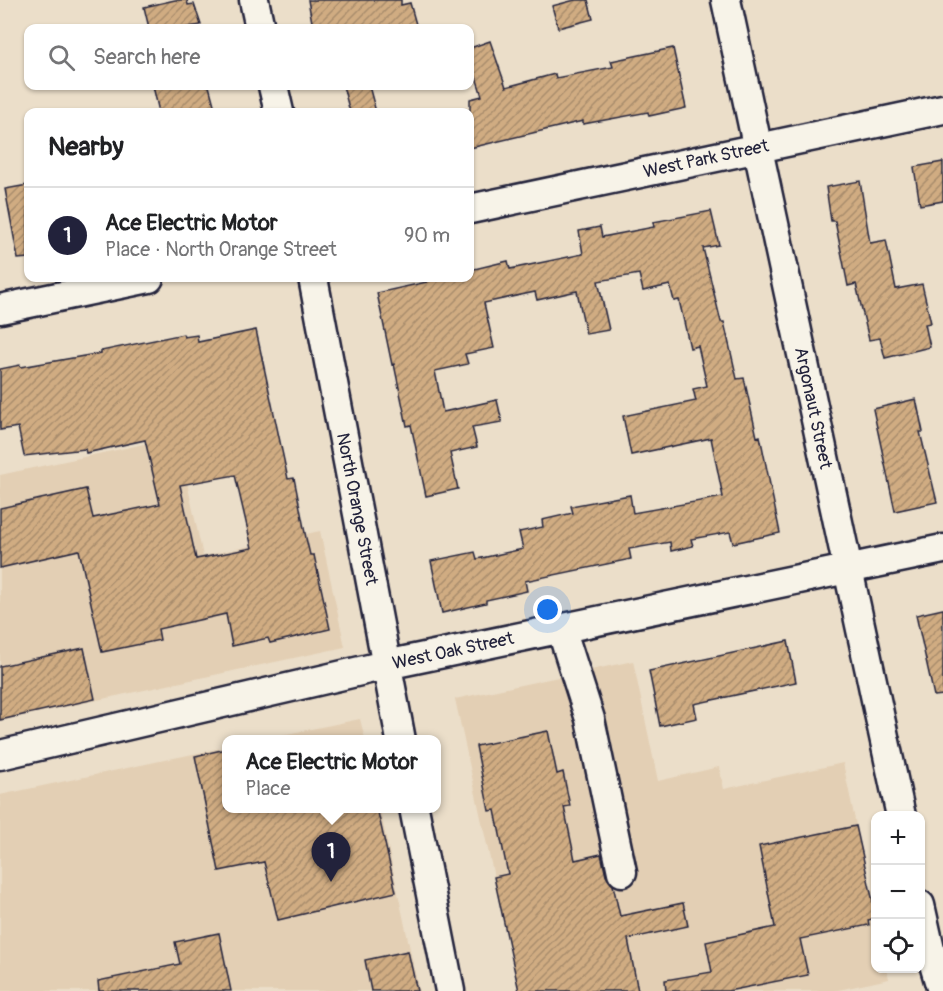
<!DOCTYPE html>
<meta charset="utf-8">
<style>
:root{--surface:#fff;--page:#f6f6f6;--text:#202124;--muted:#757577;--line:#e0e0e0;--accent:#22223b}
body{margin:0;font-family:Pangolin,sans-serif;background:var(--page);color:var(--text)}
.controls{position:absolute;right:18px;bottom:18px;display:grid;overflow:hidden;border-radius:12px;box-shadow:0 2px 4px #0004}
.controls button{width:54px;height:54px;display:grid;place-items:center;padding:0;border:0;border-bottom:2px solid var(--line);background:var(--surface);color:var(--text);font:30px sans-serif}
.you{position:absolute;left:548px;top:610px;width:21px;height:21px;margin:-15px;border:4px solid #fff;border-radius:50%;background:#1a73e8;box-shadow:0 0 0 9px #1a73e833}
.badge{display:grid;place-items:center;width:39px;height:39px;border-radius:50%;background:var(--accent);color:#fff;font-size:20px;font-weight:700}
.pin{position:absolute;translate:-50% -50px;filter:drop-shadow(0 2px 3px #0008)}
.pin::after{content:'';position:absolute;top:32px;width:21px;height:18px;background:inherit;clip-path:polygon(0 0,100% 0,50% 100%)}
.popup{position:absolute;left:222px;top:735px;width:219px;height:78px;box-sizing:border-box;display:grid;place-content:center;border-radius:12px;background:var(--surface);filter:drop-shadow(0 2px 4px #0005);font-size:20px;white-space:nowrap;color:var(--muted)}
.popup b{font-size:22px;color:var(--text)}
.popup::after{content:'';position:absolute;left:50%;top:100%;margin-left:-12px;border:12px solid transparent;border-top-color:var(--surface)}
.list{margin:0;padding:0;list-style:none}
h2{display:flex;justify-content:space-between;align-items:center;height:78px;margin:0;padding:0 24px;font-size:26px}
h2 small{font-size:20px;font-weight:400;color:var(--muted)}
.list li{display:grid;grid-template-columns:39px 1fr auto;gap:18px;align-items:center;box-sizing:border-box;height:96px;padding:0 24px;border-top:2px solid var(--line)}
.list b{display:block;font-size:22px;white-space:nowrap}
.list p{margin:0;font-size:20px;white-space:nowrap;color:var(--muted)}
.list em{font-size:20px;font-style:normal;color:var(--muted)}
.icon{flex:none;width:33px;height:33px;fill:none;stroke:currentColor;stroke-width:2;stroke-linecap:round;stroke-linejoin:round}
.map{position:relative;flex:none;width:943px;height:991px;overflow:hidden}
.search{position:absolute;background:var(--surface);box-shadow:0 2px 4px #0004;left:24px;top:24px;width:450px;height:66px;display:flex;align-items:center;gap:15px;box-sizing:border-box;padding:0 21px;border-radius:12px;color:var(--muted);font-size:22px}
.panel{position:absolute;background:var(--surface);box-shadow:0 2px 4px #0004;left:24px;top:108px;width:450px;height:174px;border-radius:12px}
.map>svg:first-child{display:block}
.built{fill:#e3cfb4}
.building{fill:url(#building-hatch);stroke:#22223b;stroke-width:1.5;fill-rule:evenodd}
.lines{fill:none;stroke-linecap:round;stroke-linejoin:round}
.minor-casing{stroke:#22223b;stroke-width:33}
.minor{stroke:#f7f3e8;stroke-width:28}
.labels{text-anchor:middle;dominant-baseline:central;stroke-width:6;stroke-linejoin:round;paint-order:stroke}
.street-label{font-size:18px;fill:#22223b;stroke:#f7f3e8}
</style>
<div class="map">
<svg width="943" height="991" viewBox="0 0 943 991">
<defs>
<pattern id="building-hatch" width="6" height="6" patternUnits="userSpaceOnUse" patternTransform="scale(1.5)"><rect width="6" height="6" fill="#d0ac82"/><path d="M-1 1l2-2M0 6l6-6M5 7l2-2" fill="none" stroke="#a88c6c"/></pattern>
</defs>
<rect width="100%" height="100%" fill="#ebdec9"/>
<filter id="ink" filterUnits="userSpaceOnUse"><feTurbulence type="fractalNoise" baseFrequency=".0167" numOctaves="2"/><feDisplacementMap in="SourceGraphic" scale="12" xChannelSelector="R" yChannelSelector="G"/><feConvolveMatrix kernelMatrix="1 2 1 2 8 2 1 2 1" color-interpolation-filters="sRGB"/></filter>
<g filter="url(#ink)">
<path class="built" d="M177 437 203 556 320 531 345 647 0 721V475Z
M633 661 658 781 719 767 724 789 843 763 875 915 876 968 887 969 889 979 834 991H519L455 699Z
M360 719 365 739H263Z
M226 747V808L380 809 419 991H0V795Z"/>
<path class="building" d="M175 0H187L188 5 194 4 201 25 183 28H149L144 7Z
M308 0H401V5L410 3 417 28H313Z
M575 0H588L593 19 558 28 552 6Z
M490 41 506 87 555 74 556 78 613 67 611 61 673 48 686 108 649 116 648 112 583 124V121L470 148V99L482 96 470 58V48Z
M153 86H209L216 112H159Z
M343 86H369L376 112H350Z
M943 162V201L920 205 914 167Z
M860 181 870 243 886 240 896 289 922 284 931 323 925 324 930 347 885 358 880 338 869 340 856 284 848 286 835 221H831L826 187Z
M28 185V258L18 259 5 189Z
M711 211 719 245 703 248 721 322H724L737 379 744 378 757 437 760 436 780 533 733 543 730 532 691 539 693 546 671 551 670 542 629 549 631 559 525 581 527 591 486 600V603L442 613 431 561 475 552 477 559 523 549 519 532 543 527 542 520 573 513 571 506 630 495 633 513 723 497 711 438 631 455 623 416 696 401 693 389 707 386 698 346 690 348 679 300 674 301 670 285 643 291 639 274 598 281 609 330 586 334 577 291 537 300 535 292 484 303 494 348 465 354 468 364 435 371 443 412 497 400 502 422 472 427 477 447 450 453 458 489 426 496 411 425 407 426 394 364 392 365 377 293 427 282 426 278H470V270L508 261 510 269 583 254 579 231 600 227 602 237 654 227 653 222Z
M256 330 288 479 294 478 306 538 310 555H314L330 629 270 643 268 638 232 646 226 614 158 629 160 640 102 652 79 550 0 568V508L86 489 93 518 160 504 145 440 86 453 85 449 24 456 18 427 0 430V369L20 365 21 367 101 353V351L183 334 184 337 197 335 198 342ZM235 475 252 548 196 559 180 485Z
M916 399 923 432H920L937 502 895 511 873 409Z
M943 609V695L934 696 916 615Z
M788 641 796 682 694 704 697 718 660 726 649 671Z
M84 648 95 699 0 720V666Z
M548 731 557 774 563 772 570 806 564 807 575 860 601 854 606 876 613 885 620 916 683 903 688 926 628 939 638 991H519L494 877 508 874 495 810 489 811 476 746Z
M226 749V808H377L396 892 278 920 264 862 219 871 195 756Z
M856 826 876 915V918L868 920 869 925 800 939 808 975 728 991H666L665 980 712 972 706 942 775 927 759 846Z
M219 933 231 991H99L98 981 180 964 175 942Z
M408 951 417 991H371L365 960Z"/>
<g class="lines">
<defs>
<path id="minor" d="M254 0 260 28
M726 0 901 816
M273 86 279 112
M470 209 943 109
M313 278 401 740
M0 309 149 278
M561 628 590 719 622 872
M0 755 386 665 943 549
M414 808 450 991
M920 905 931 954 942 991"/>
</defs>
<use href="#minor" class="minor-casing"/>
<use href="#minor" class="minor"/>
</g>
</g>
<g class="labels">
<g class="street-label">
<text transform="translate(706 159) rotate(-12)">West Park Street</text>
<text transform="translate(813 408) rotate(78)">Argonaut Street</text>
<text transform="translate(357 509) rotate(79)">North Orange Street</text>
<text transform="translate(453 651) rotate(-12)">West Oak Street</text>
</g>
</g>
</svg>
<div class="controls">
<button>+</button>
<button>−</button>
<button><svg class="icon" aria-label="locate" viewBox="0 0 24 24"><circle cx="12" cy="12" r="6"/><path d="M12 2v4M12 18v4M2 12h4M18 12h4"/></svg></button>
</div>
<div class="you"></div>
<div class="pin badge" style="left:331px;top:882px">1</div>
<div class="popup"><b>Ace Electric Motor</b>Place</div>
<div class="search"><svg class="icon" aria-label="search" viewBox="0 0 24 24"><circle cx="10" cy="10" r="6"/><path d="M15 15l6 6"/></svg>Search here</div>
<section class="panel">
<h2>Nearby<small></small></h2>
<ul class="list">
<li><span class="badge">1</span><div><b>Ace Electric Motor</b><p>Place · North Orange Street</p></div><em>90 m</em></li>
</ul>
</section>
</div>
